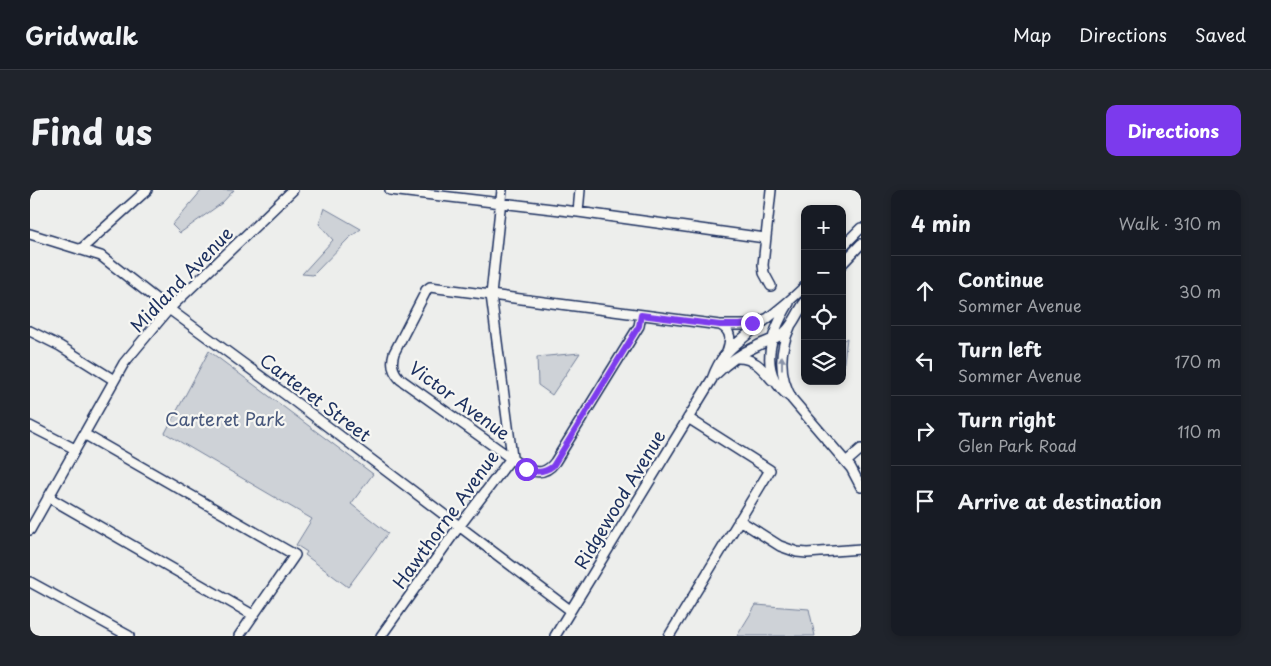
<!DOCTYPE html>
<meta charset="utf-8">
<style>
:root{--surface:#171b24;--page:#20242c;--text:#f1f3f6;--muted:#9ea1a6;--line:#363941;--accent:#7c3aed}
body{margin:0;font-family:"Playpen Sans",sans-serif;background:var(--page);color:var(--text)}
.controls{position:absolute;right:15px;top:15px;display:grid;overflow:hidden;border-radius:10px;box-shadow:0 2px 8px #0003}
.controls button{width:45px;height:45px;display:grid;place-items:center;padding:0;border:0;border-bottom:1px solid var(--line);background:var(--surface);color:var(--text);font:25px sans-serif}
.stop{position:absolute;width:15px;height:15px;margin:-11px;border:4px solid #7c3aed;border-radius:50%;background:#fff}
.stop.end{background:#7c3aed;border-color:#fff;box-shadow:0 1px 5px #0008}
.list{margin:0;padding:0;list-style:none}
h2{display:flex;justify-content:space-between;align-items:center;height:65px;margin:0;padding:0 20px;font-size:21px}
h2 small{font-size:16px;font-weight:400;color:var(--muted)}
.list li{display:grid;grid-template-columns:32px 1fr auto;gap:15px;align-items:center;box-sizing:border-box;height:70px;padding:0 20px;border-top:1px solid var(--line)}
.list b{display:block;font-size:19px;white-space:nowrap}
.list p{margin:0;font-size:16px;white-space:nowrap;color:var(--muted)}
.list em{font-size:16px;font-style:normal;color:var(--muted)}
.icon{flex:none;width:28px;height:28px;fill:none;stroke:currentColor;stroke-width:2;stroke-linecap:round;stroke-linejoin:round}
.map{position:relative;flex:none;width:831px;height:446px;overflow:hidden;border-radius:10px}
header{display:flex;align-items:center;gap:30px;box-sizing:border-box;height:70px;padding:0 25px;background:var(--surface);border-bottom:1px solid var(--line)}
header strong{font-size:24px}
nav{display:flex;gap:28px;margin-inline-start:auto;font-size:18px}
.intro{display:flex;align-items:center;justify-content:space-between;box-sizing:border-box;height:120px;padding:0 30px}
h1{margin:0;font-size:35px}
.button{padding:12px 22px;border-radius:10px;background:var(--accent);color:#fff;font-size:18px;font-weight:700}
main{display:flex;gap:30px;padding:0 30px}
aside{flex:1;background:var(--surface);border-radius:10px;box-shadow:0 2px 8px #0003}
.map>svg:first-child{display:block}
.green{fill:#ced2d7;stroke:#74809a}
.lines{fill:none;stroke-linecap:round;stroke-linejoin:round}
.minor-casing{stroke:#1b2f5e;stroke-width:12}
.minor{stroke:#f6f6f2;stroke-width:9}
.oneway{fill:#8892a8}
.route{stroke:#7c3aed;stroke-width:6}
.labels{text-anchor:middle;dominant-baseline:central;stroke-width:4.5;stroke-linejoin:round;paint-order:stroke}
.street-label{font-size:18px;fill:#1b2f5e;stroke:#f6f6f2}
.park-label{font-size:18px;fill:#48587c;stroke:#f6f6f2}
</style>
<header>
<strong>Gridwalk</strong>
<nav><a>Map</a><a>Directions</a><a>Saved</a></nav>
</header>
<div class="intro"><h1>Find us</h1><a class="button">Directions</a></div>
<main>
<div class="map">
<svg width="831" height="446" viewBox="0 0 831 446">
<rect width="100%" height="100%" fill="#edeeec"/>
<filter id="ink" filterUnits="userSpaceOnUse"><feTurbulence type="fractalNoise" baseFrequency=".02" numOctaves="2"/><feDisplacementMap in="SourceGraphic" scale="10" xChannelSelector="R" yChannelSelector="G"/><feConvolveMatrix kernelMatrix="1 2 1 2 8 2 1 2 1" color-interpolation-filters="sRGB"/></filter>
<g filter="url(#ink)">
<path class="green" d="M172 0H204L192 13 150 43 142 35Z
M294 18 331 39 319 48 283 85 272 84 303 50 289 34Z
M817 148 812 188V151Z
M179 161 343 284 321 314 358 343 318 397 275 365 277 362 266 355 282 329 135 243Z
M550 163 522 205 508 195 507 167Z
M726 415 779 419 785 446H707Z"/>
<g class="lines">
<defs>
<path id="minor" d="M360 0 548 22 735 48
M548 22 550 0
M0 44 71 66 135 116 256 205 540 420
M812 57 831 38
M50 60 117 0
M812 74 831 54
M741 96 734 83 733 75 741 0
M759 113C741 143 726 182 760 207
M611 125 609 136 525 272C517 283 508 284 496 279L370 189C362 181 361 173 364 163L395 103 396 100 400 97 690 135H716L736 129
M690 135C702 141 701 150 697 162
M760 137C749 161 749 186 762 209L821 278 831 297
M0 141 30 156 84 190
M706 168C723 167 732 178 742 190
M685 185C697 173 711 163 727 156 736 151 747 149 755 142 764 134 768 121 775 112
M0 236 45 259
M54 244 265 365 209 446
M816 272 831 259
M18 307 223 425
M709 330 750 356 767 362 777 363 831 359
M0 340 94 173 139 119 263 0
M0 392 99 446
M351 446 425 342 482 267 461 105 472 0
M525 446 682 189C685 181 689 172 695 165 701 157 710 151 718 144 737 128 758 114 775 96
M639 446 740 280 658 228"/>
</defs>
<use href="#minor" class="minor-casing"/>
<use href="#minor" class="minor"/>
</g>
<defs><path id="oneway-solid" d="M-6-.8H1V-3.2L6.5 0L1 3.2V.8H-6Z" transform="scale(1.25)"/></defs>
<use class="oneway" href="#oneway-solid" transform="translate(752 173) rotate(-90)"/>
</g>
<g class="lines" filter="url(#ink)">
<path class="route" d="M496 279C506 283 514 283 523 276L609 136 611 125 690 135H710L722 133"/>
</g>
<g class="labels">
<g class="street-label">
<text transform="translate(151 89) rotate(-46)">Midland Avenue</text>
<text transform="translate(286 207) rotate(37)">Carteret Street</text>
<text transform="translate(430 210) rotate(36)">Victor Avenue</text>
<text transform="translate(589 309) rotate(-59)">Ridgewood Avenue</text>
<text transform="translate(415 329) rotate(-54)">Hawthorne Avenue</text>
</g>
<g class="park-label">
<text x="195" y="228">Carteret Park</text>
</g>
</g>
</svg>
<div class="controls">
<button>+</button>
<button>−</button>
<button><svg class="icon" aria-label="locate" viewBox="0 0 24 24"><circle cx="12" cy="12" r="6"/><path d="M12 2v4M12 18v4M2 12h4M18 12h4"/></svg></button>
<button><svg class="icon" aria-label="layers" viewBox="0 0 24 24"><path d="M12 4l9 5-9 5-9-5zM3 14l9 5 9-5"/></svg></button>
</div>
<div class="stop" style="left:496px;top:279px"></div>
<div class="stop end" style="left:722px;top:133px"></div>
</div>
<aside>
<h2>4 min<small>Walk · 310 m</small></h2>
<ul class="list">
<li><svg class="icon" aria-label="ahead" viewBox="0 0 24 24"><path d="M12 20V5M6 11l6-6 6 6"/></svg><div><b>Continue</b><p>Sommer Avenue</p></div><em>30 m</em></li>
<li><svg class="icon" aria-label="left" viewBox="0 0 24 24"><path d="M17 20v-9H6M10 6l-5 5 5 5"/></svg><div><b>Turn left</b><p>Sommer Avenue</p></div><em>170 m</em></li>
<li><svg class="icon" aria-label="right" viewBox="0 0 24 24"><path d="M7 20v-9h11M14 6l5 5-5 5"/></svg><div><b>Turn right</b><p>Glen Park Road</p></div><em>110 m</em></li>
<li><svg class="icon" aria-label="arrive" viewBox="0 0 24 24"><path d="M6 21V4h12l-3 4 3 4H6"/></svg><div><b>Arrive at destination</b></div></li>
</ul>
</aside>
</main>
